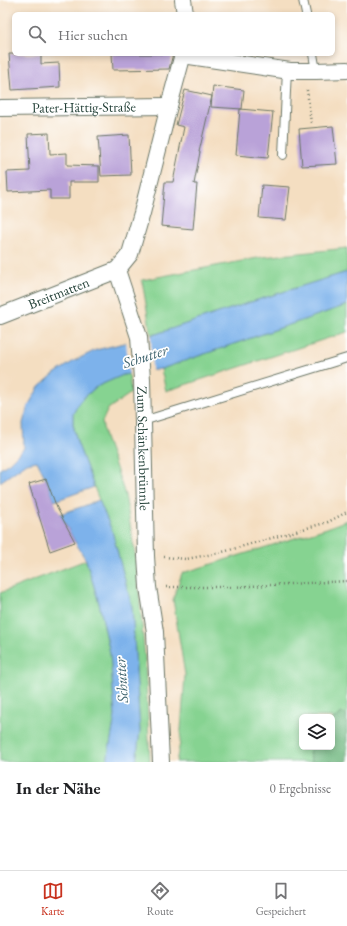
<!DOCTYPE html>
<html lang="de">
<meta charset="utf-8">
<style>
:root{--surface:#fff;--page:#f2f2f2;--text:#202124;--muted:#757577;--line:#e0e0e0;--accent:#c8321e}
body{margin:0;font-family:"EB Garamond",serif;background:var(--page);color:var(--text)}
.controls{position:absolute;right:12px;bottom:12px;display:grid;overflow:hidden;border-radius:6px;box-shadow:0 2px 6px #0003}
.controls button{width:36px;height:36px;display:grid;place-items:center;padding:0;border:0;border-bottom:1px solid var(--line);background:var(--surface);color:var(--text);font:20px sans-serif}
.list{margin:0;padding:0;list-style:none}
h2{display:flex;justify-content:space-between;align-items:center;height:52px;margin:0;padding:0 16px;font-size:17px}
h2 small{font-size:13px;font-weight:400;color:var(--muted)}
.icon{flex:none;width:22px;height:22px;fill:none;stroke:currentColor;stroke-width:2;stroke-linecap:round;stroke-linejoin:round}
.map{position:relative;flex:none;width:347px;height:762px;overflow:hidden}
.search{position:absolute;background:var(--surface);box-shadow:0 2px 6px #0003;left:12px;right:12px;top:12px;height:44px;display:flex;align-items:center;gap:10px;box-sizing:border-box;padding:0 14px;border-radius:6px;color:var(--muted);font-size:15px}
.sheet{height:108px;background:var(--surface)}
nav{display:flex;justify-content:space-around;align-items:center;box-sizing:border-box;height:56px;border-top:1px solid var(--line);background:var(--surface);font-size:11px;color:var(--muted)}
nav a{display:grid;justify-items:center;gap:2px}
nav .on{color:var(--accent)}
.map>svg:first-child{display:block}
.green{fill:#86d391;stroke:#528862}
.forest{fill:#6cb57b;stroke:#467958}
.water{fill:#7db2eb;stroke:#4e7890}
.pier{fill:#f4dec1}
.building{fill:#b9a2d8}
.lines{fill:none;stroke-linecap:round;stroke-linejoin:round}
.lane-casing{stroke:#6a7565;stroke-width:10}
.street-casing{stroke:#6a7565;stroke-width:18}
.path{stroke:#6a7565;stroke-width:2.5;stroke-dasharray:1 3;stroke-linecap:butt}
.lane{stroke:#fff;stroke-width:8}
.street{stroke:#fff;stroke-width:16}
.labels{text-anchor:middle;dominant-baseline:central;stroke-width:3.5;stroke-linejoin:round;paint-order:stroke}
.street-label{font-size:14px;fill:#1f3d34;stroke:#fff}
.water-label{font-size:15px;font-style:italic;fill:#3b606b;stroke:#fff}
</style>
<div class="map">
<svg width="347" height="762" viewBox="0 0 347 762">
<rect width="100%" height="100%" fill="#fff"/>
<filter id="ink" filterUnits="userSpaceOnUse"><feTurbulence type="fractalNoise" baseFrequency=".025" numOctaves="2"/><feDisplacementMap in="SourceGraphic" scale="8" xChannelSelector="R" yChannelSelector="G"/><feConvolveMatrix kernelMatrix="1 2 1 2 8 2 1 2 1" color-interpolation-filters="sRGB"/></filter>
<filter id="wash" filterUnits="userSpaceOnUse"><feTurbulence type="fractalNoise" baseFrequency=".012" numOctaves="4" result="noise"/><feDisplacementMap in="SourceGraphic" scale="16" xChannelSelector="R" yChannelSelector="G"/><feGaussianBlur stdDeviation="0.9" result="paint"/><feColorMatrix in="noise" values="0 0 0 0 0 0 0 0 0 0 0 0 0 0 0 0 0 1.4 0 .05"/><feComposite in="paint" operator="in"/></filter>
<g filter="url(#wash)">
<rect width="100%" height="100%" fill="#f4dec1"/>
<path class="green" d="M347 248V272L251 302 156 334H151L142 280 263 257Z
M347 305V332L166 391 161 369Z
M129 374 131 393 108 409 102 422 105 438 114 462 125 495 136 559 145 659 150 762H136L140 731 132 607 112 531 99 500 77 442 73 424V414L80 401 96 387 123 375Z
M347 520V715L342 713 332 720V717H302V747H312L309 753 312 762H176L180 743 185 675 173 599 182 573 199 568 327 528Z
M86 560 99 603 110 653 115 716 107 762H0V593Z"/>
<path class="forest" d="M342 713 347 715V762H312L309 753 312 747H332V720Z"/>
<path class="water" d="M347 272V305L161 369 123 375 96 387 80 401 73 414V424L77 442 94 487 54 501 46 479 37 461 27 463 0 482V469L9 463 24 448 23 423 28 406 39 387 54 374 74 361 96 350 120 344 156 334 251 302Z
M99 500 112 531 132 607 140 731 136 762H107L115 716 110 653 99 603 86 560 75 542 60 514 84 506Z"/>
<path class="pier" d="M151 334 152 372 129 376 126 340Z"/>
<g id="blocks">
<path class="building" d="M9 54H41V64L59 63 60 87 12 90Z
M112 54H173L169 69 113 70Z
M213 86 244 90 242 109 211 107Z
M185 90 212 96 199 152H200L194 184H197L193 229 161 226 165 182H173L184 127 176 125Z
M240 109 273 112 268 158 236 155Z
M333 126 337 164 302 166 299 129Z
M49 133 50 154 67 153V165L99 166V182H69V199H50V190L8 192 7 172 30 171 28 134Z
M129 135 131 175 101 176 98 137Z
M262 185 290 187 286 220 259 218Z
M46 479 57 508 75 542 50 551 29 484Z"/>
</g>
</g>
<g filter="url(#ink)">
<use href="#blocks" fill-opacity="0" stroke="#6a7565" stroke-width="1"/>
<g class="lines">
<defs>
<path id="lane" d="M303 0 306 14
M313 54 316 71
M283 155 287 70
M143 421 347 358"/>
<g id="street">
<path d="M183 0 185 14"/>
<path d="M183 55 290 71H316L347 70"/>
<path id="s1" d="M0 108 169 106"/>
<path id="s2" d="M117 270 139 337 142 379 146 556 148 587 155 632 161 762"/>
<path d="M117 270 130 254 142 213 169 106 183 54"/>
<path id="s3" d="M0 316 117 270"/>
</g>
</defs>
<use href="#lane" class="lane-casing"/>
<use href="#street" class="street-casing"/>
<path class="path" d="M307 90 311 123
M164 557 186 559 219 553 328 522 347 512
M166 587H231L347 581"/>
<use href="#lane" class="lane"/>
<use href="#street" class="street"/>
</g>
</g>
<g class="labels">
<g class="street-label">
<text stroke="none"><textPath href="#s1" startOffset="84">Pater-Hättig-Straße</textPath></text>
<text stroke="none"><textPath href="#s3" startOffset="63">Breitmatten</textPath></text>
<text stroke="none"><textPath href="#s2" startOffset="182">Zum Schänkenbrünnle</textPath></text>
</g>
<g class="water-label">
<text transform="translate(145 356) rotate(-18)">Schutter</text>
<text transform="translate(121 680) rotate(-94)">Schutter</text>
</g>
</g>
</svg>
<div class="controls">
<button><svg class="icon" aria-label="layers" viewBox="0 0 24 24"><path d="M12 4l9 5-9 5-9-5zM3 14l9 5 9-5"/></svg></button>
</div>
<div class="search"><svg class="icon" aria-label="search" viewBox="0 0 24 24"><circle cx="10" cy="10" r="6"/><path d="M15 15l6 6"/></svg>Hier suchen</div>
</div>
<section class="sheet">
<h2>In der Nähe<small>0 Ergebnisse</small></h2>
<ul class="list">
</ul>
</section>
<nav>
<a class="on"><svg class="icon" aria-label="map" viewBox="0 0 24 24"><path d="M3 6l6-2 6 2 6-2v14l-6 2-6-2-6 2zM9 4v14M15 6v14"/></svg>Karte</a>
<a><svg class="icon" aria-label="directions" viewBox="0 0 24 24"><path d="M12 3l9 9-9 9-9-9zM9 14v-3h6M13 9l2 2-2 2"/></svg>Route</a>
<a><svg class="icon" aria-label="saved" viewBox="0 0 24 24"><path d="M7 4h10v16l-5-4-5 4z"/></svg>Gespeichert</a>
</nav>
